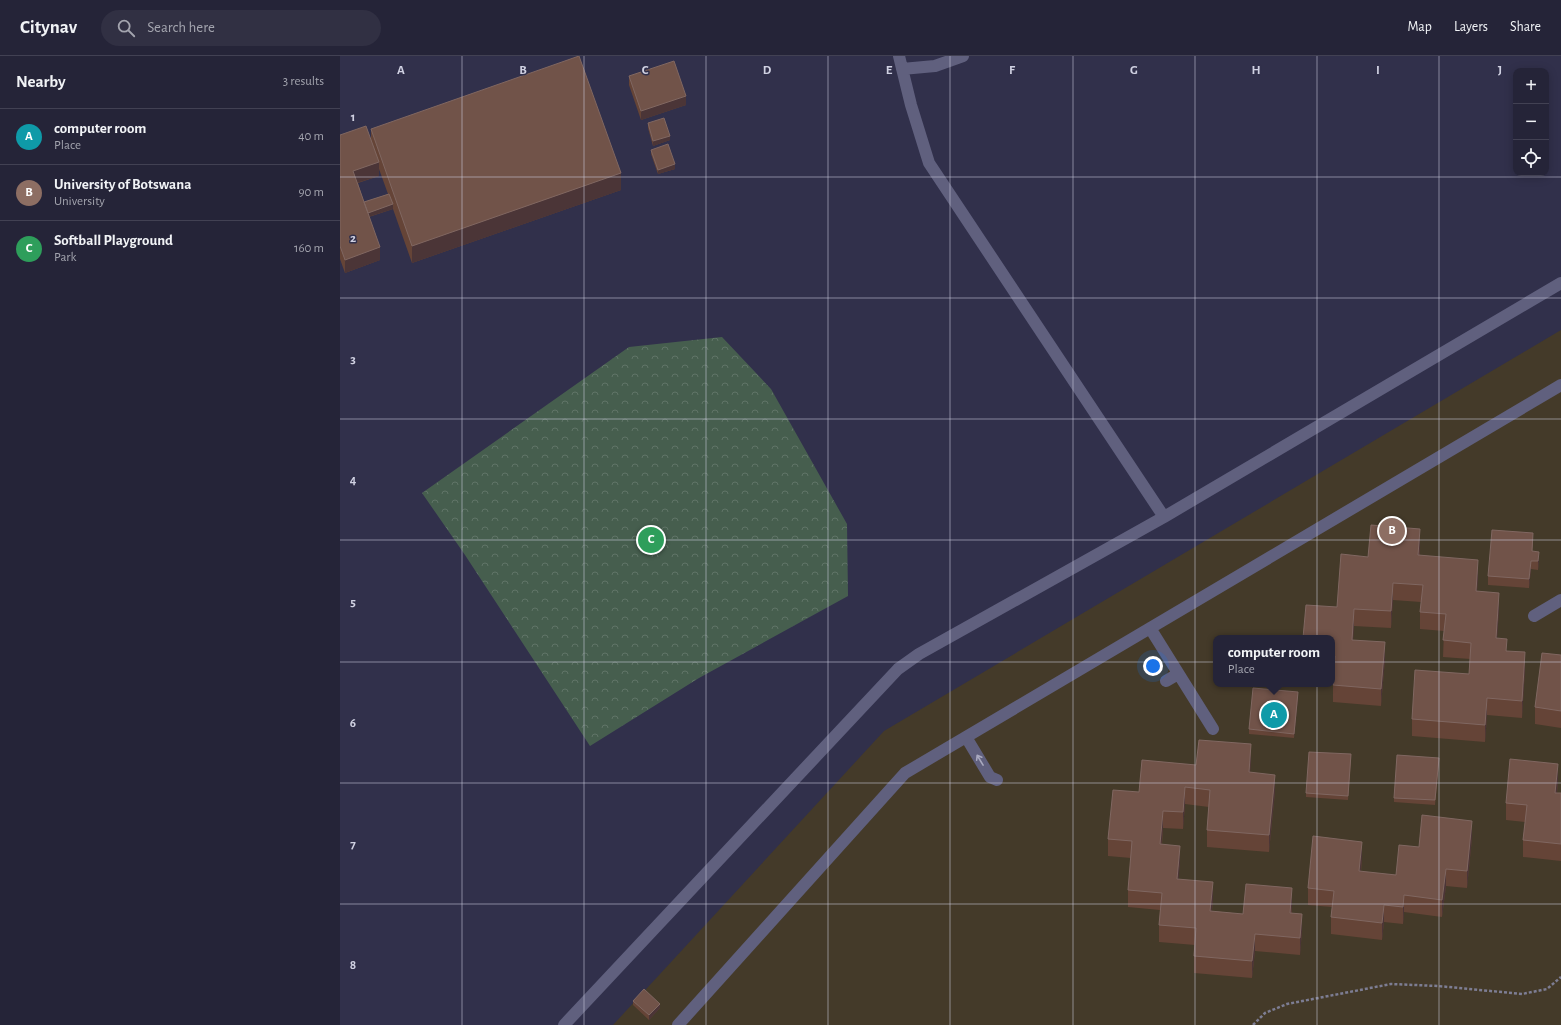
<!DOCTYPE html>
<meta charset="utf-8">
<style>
:root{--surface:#252438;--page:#313043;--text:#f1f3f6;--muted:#a3a4ae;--line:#424153;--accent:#ea580c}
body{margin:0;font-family:"Alegreya Sans",sans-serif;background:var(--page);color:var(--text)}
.controls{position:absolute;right:12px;top:12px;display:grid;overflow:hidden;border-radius:8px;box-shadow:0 2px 10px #0003}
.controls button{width:36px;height:36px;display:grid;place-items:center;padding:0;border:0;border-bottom:1px solid var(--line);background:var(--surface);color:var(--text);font:20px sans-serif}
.you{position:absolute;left:813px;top:610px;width:14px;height:14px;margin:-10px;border:3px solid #fff;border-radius:50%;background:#1a73e8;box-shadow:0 0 0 6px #1a73e833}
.badge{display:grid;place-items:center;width:26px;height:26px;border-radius:50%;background:var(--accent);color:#fff;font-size:13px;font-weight:700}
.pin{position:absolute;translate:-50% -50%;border:2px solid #fff;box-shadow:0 1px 4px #0006}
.popup{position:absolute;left:873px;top:579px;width:122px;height:52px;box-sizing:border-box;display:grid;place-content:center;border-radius:8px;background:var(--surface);filter:drop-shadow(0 1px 3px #0005);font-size:13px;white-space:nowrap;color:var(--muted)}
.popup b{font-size:15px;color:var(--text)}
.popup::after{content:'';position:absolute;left:50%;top:100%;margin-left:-8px;border:8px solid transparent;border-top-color:var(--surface)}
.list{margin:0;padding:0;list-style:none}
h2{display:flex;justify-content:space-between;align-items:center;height:52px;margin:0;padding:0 16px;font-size:17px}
h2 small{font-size:13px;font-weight:400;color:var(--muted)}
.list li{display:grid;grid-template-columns:26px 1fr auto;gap:12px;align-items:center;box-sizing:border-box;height:56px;padding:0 16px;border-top:1px solid var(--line)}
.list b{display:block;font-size:15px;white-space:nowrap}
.list p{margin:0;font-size:13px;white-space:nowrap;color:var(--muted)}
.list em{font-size:13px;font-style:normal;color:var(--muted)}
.icon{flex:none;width:22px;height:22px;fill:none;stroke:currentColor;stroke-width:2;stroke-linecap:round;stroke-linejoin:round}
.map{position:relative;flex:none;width:1221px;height:969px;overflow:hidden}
header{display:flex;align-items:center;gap:24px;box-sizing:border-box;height:56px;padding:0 20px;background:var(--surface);border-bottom:1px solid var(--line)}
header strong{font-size:19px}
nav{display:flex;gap:22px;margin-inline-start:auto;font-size:14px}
.search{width:280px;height:36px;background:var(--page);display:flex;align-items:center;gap:10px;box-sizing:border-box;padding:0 14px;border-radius:22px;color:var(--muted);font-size:15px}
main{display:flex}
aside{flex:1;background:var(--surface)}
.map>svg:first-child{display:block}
.education{fill:#443a29;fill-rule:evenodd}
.park{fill:url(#park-crowns)}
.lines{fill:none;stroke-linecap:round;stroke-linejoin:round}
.path{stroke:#7d7d93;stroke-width:2.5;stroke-dasharray:3 2;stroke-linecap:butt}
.minor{stroke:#60607e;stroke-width:12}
.wall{fill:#654437;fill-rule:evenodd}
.shaded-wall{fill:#4b3537}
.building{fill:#715349;stroke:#806761}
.oneway{stroke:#a9a9bf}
.grid{fill:none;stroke:#d0d1e2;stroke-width:1;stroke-opacity:0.55}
.grid-label{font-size:13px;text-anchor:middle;font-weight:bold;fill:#d0d1e2;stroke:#31304b;stroke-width:3;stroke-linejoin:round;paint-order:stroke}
</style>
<header>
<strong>Citynav</strong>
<div class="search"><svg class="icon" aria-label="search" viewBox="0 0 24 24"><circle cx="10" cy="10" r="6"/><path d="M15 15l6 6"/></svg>Search here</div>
<nav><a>Map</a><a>Layers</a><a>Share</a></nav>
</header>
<main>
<aside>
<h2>Nearby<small>3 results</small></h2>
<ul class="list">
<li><span class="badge" style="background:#0f9aa8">A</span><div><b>computer room</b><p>Place</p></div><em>40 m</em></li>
<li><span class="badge" style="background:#8d6e63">B</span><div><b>University of Botswana</b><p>University</p></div><em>90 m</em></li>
<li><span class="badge" style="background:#2e9e5b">C</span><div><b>Softball Playground</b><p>Park</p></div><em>160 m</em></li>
</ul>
</aside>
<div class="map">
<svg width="1221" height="969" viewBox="0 0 1221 969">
<defs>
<pattern id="park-crowns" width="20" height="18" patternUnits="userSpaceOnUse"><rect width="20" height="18" fill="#465e4e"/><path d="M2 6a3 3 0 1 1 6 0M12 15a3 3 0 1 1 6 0" fill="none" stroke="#607467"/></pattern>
</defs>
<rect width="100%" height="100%" fill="#31304b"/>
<path class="education" d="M1221 274V969H273L544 675ZM876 582H992V628H876Z"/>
<path class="park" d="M382 281 431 333 507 468 508 540 359 622 250 690 125 499 82 437 289 291Z"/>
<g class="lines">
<path class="path" d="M913 969 925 957 947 948 1051 928 1098 930 1182 938 1207 933 1221 921"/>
<path class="minor" d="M559 0 571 49 589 107 824 461
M562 13 595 10 623 0
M1194 560 1221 544
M810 572 873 673
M826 625 838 618
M626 681 650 721 657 724
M224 969 558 613 579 598 824 461 1221 227
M338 969 565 717 1221 329"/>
</g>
<path class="wall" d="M289 20 346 49 301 64 289 29Z
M308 67 330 84 313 90 308 72Z
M31 73 281 134 72 207 53 153 29 161 40 204 5 217 0 203V79L31 84ZM39 113 48 138 24 146 18 127 39 120Z
M311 94 335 113 318 118 311 98Z
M1193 486 1192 495 1199 505 1198 514 1191 513 1189 532 1148 529V520Z
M1080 490V500L1138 521 1137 535 1159 554 1157 582 1167 595 1185 613 1182 662 1147 659 1145 686 1072 680V663L1129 618 1130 603 1103 601 1104 575 1080 573V556L1081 546 1053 544 1051 572 1014 570 1013 584 1045 603 1041 650 993 646V629L994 616H992V582L997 551 1028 501Z
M1221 599V672L1195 668V651Z
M958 641 954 682 909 678V673Z
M1011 703 1008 744 966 741V737Z
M911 705 910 716 935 736 929 796 867 791V774L869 751 845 748 843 773 823 772 822 789 840 807 838 823 873 843 872 855 903 858 952 849V857L962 875 960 899 915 895 912 922 854 917V900L855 889 819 886V869L820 854 788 851V834L791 802 768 800V783L799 736 856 709Z
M1099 706 1095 749 1054 746V742Z
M1218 725 1217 737H1221V805L1183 801V784L1185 766 1166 764V747Z
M1132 782 1127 832 1106 830 1102 861 1064 856 1063 868 1044 866 1042 884 991 878V861L992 851 968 849V832L1022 803 1021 816 1056 819 1079 791Z
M293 945 320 952 309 964 293 949Z"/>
<path class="shaded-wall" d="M346 40V49L301 64V55Z
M330 80V84L313 90V85Z
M39 106V120L13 128V115Z
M335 108V113L318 118V114Z
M281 117V134L72 207V190Z
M53 148V153L25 162V158Z
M40 191V204L5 217V204Z
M1080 473V490L1078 516V499Z
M1199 496V505L1198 514V505Z
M1138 504V521L1136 552V535Z
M1191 505V513L1189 532V523Z
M1053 527V544L1051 572V555Z
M1159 537V554L1156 599V582Z
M1014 553V570L1012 601V584Z
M1045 586V603L1041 650V633Z
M1185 596V613L1182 662V645Z
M958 636V641L954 682V678Z
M1147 642V659L1145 686V669Z
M911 688V705L909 733V716Z
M1218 708V725L1215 754V737Z
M935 719V736L929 796V779Z
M845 731V748L843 773V756Z
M823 755V772L820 805V788Z
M1132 765V782L1127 832V815Z
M1022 786V803L1019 832V815Z
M840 790V807L837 840V823Z
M1106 813V830L1102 861V844Z
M873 826V843L870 872V855Z
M952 832V849L950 874V857Z
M1064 839V856L1063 868V851Z
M1044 849V866L1042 884V867Z
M962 858V875L960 899V882Z
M915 878V895L912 922V905Z
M320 948V952L309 964V959Z"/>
<path class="building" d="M239 0 281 117 72 190 31 73Z
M334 5 346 40 301 55 289 20Z
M324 62 330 80 313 85 308 67Z
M26 70 39 106 13 115 40 191 5 204 0 190V79Z
M328 88 335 108 318 114 311 94Z
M49 138 53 148 28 157 24 146Z
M1031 469 1080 473 1078 499 1138 504 1136 535 1159 537 1156 582 1167 583 1166 595 1185 596 1182 645 1147 642 1145 669 1072 663 1075 614 1129 618 1131 587 1103 584 1106 558 1080 556 1083 529 1053 527 1051 555 1014 553 1012 584 1045 586 1041 633 993 629 995 600 992 599V582H963L966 549 997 551 1001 498 1028 501Z
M1152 474 1193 477 1192 495 1199 496 1198 505H1191L1189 523 1148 520Z
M1202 597 1221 599V655L1195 651Z
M913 632 958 636 954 678 909 673Z
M859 684 911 688 909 716 935 719 929 779 867 774 870 734 845 731 843 756 823 755 820 788 840 790 837 823 873 826 870 855 903 858 906 828 952 832 950 857 962 858 960 882 915 878 912 905 854 900 856 872 819 869 822 837 788 834 792 785 768 783 773 734 799 736 802 704 856 709Z
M969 696 1011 698 1008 740 966 737Z
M1057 699 1099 702 1095 744 1054 742Z
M1170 703 1218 708 1215 737H1221V788L1183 784 1187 749 1166 747Z
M1082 759 1132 765 1127 815 1106 813 1102 844 1064 839 1063 851 1044 849 1042 867 991 861 994 835 968 832 973 780 1022 786 1019 815 1056 819 1059 789 1079 791Z
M304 933 320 948 309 959 293 945Z"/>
<defs><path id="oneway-shaft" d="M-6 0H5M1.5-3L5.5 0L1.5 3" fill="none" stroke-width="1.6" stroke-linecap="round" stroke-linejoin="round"/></defs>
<use class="oneway" href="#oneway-shaft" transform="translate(640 704) rotate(-121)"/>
<path class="grid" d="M122 0V969M244 0V969M366 0V969M488 0V969M610 0V969M733 0V969M855 0V969M977 0V969M1099 0V969M0 121H1221M0 242H1221M0 363H1221M0 484H1221M0 606H1221M0 727H1221M0 848H1221"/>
<g class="grid-label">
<text x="61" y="18">A</text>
<text x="183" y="18">B</text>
<text x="305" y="18">C</text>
<text x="427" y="18">D</text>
<text x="549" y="18">E</text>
<text x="672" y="18">F</text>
<text x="794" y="18">G</text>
<text x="916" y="18">H</text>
<text x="1038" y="18">I</text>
<text x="1160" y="18">J</text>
<text x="13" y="65">1</text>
<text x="13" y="186">2</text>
<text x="13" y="307">3</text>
<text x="13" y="428">4</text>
<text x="13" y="550">5</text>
<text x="13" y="671">6</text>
<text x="13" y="792">7</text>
<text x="13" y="913">8</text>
</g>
</svg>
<div class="controls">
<button>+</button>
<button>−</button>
<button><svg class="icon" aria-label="locate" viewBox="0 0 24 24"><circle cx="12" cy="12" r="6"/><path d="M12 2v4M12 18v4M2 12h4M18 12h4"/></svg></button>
</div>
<div class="you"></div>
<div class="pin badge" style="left:934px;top:659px;background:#0f9aa8">A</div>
<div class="popup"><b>computer room</b>Place</div>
<div class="pin badge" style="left:1052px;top:475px;background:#8d6e63">B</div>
<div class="pin badge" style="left:311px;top:484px;background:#2e9e5b">C</div>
</div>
</main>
